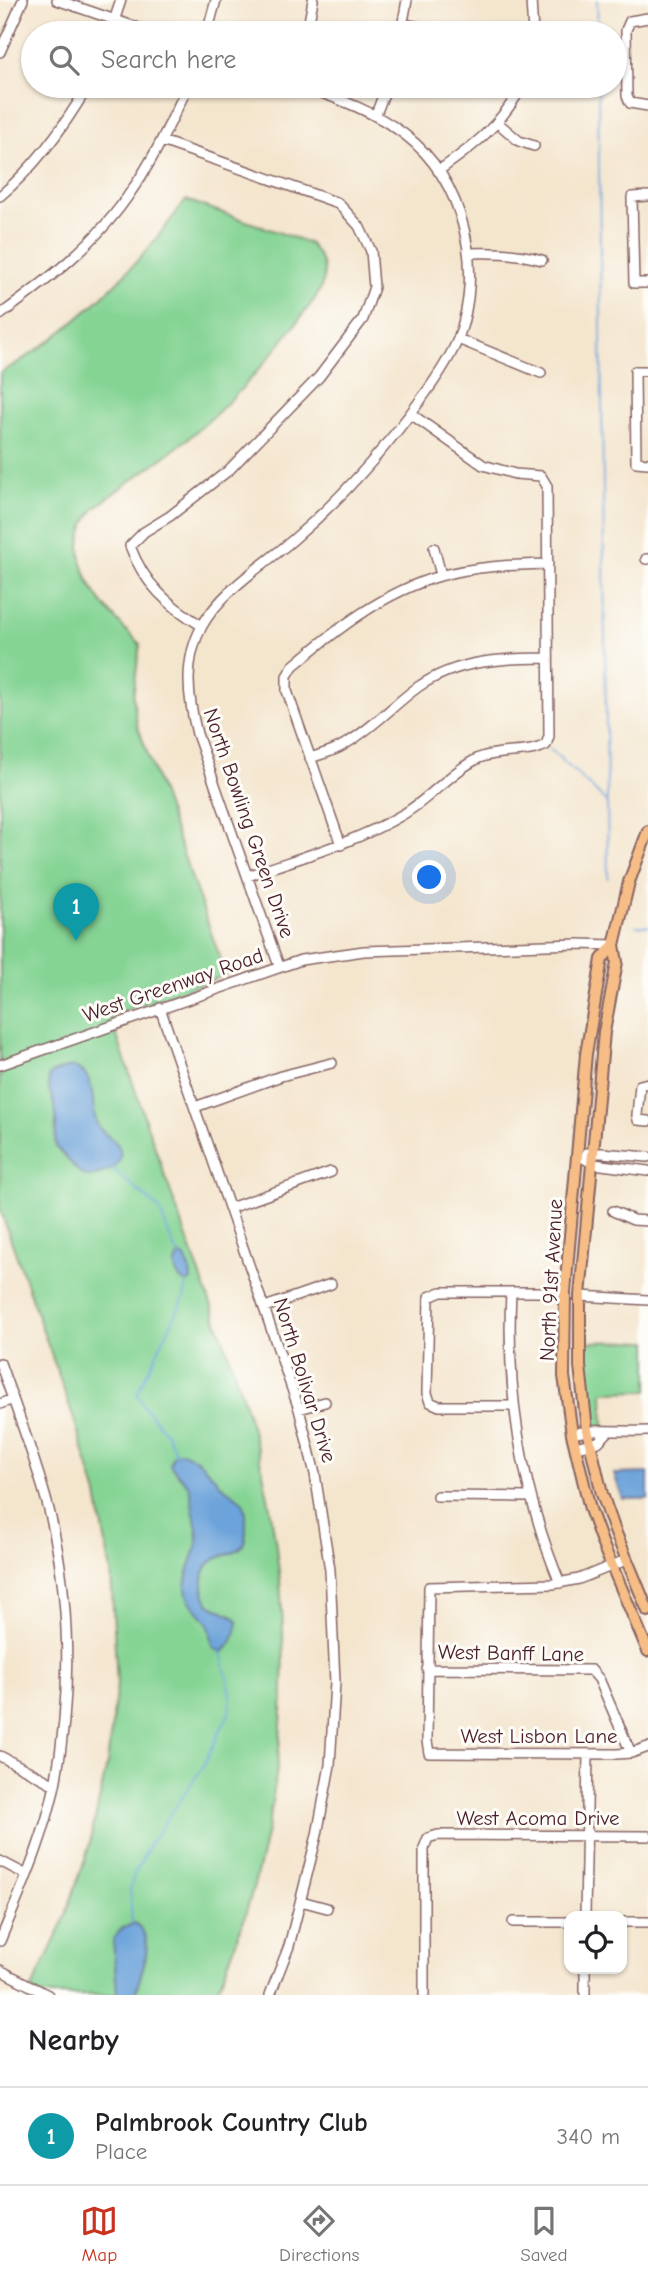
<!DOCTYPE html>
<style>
:root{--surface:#fff;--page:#f6f6f6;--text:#202124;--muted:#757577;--line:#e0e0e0;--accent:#c8321e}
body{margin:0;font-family:"Comic Neue",sans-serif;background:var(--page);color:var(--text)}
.controls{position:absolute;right:21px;bottom:21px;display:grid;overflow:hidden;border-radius:14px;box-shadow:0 2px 5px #0004}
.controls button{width:63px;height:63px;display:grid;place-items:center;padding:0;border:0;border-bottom:2px solid var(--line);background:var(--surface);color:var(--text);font:35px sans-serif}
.you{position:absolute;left:430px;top:878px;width:24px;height:24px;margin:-18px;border:5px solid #fff;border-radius:50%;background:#1a73e8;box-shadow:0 0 0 10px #1a73e833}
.badge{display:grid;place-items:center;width:46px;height:46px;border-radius:50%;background:var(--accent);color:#fff;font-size:23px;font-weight:700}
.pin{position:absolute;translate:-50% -58px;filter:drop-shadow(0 2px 4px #0008)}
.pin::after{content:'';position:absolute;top:37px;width:24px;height:21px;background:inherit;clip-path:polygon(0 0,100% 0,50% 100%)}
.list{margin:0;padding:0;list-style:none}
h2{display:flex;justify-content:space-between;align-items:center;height:91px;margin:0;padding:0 28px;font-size:30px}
h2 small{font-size:23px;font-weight:400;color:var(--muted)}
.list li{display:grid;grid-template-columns:46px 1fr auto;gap:21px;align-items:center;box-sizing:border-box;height:98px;padding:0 28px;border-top:2px solid var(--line)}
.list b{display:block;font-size:26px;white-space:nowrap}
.list p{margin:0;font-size:23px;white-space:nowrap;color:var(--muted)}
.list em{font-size:23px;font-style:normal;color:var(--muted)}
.icon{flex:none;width:38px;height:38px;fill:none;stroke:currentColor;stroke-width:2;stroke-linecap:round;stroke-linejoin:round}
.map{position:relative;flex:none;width:648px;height:1995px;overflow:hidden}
.search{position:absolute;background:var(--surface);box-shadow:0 2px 5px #0004;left:21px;right:21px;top:21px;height:77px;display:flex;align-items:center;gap:18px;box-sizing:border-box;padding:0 24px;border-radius:38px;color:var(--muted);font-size:26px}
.sheet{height:189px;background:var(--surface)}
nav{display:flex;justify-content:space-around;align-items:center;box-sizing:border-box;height:98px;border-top:2px solid var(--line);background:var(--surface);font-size:19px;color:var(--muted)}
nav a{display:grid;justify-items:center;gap:4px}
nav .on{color:var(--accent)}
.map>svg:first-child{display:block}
.green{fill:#85d494;stroke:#687a60;stroke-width:2}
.water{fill:#6ca3da;stroke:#5b6182;stroke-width:2}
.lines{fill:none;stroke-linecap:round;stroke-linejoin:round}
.stream{stroke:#6ca3da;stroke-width:2}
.minor-casing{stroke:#866464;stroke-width:12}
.major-casing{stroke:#866464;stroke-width:14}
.minor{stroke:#fff;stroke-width:9}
.major{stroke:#f6be86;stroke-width:10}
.labels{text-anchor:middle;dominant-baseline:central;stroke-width:6;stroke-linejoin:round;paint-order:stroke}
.street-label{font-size:21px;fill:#4a1f2b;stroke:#fdfcf7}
</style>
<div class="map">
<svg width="648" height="1995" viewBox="0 0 648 1995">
<rect width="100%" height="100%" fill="#fdfcf7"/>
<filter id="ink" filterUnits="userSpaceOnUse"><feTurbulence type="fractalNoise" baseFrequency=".0143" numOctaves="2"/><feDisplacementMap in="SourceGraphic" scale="14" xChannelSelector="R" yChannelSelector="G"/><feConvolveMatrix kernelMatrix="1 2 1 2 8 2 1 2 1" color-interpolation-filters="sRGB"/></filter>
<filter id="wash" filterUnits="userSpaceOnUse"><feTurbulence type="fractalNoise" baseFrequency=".00686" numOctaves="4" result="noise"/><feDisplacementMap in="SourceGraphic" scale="28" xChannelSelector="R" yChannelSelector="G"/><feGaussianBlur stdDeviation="1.57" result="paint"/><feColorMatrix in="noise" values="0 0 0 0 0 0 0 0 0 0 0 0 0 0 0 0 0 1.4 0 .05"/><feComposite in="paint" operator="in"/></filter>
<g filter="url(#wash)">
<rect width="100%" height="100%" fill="#f4e5cd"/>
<path class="green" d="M186 200 309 243C317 252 325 263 324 276 322 293 308 307 298 321 266 364 227 407 185 441 156 464 124 484 95 508 55 558 104 610 140 644L133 697 137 724 226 975 110 1016C135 1091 161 1166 188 1241 216 1319 246 1396 264 1477 301 1649 286 1834 215 1995H29L63 1923 89 1847 107 1764 117 1684 111 1572 97 1495 73 1416 0 1209V373C52 344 98 304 138 260 156 241 170 220 186 200Z
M648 1341V1391L603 1392 604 1428 595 1426 590 1421 583 1342Z"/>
<path class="water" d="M74 1067C99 1075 90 1108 97 1124 103 1138 124 1140 120 1158 117 1171 99 1173 89 1177L80 1173 56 1147C54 1136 57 1125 56 1113 54 1099 46 1090 49 1075L62 1069Z
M179 1255 185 1257 190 1269 191 1280 187 1283C176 1279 171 1265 179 1255Z
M181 1452C199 1457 210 1473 222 1486 229 1492 239 1496 243 1503 247 1509 246 1518 246 1525 247 1555 235 1549 214 1560 199 1568 201 1591 209 1604L233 1616 238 1621C237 1632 231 1647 222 1652L214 1648C211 1641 212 1634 209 1626 203 1613 187 1605 186 1589 184 1570 198 1554 198 1535L189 1486 170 1465 172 1457Z
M648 1473V1499H623L614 1474Z
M135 1923C158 1940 141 1970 136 1992L135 1995H117L113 1939 121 1929Z"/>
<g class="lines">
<path class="stream" d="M597 0 598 33
M598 86 608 878
M549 748 607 802
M636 926H648
M112 1168 159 1209 174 1248 179 1255
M177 1455 166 1433 143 1406 137 1393 184 1298 187 1283
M132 1923 130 1891 133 1877 150 1844 202 1768 230 1711 231 1694 221 1652"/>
</g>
</g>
<g filter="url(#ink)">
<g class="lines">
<defs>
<path id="minor" d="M57 0 153 33
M531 0 533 33
M648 18 630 21 626 30 627 96 630 103 648 106
M403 24 437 30
M110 33 121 0
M207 33 216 0
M307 33 313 0
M401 33 407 0
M0 52 23 0
M376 114 387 86
M498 123 519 141 534 146
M162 141 338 203 359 226 371 251 374 287 363 319 319 377 229 470 170 516 144 532 130 546C144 584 168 605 202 626
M438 171C473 147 502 124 522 86
M0 196C36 166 64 127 88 86
M648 196 632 197 634 283H648
M469 253C494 252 518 253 542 260
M0 315C48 280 99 241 132 190 155 157 171 121 188 86
M458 339 541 373
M648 371H635L636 462 648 463
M434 548 441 575
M646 559H648
M310 758C322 754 335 751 345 744 372 729 393 705 418 687 457 660 502 658 548 658
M341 845 287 691V676L293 666C337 629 384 592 440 576 475 566 512 565 548 564
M248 876C301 857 354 843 402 815 430 799 450 772 479 758 501 749 527 755 546 745L549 736 547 486 541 476 515 474 483 465 411 414
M279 966 197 734C188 698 183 661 202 626 223 589 263 566 294 539 342 498 385 449 422 398 436 379 449 360 458 339 471 304 473 265 464 229 442 140 381 113 302 86
M160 1008 299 1409 315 1474 330 1570 335 1682 330 1765 317 1835 289 1946 270 1995
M0 1065 301 960 364 951 578 944 614 945
M648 1083 640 1085 637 1115 638 1120 648 1121
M195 1107 281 1076 332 1063
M587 1153H602L648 1157
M578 1155 594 1164 648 1171
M230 1208 331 1172
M613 1211 633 1220 648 1221
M511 1292C506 1393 521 1489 560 1583
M580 1296 648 1300
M265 1307 331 1284
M0 1363C17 1411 36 1460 49 1510 71 1599 72 1695 55 1785 44 1839 21 1890 0 1941
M0 1404 13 1399
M513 1406H439L430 1402 427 1393 429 1297 441 1292H565
M299 1409 325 1402
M572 1434C596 1428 622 1432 648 1431
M575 1447 598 1442 608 1432
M437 1496 530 1497
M626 1560 579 1579 553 1584 429 1587 427 1741 429 1753 617 1754 631 1753 648 1747
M427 1669 591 1670 599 1679 631 1753
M0 1756 55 1785
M0 1861 27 1875
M301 1901 327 1908
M585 1916 588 1754
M513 1922H569
M622 1922H648
M0 1970 48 1995
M424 1995V1848L428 1838 438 1835 648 1836
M585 1995V1969"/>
<path id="major" d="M648 831 629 882 614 945 617 962 604 1032 580 1296V1366L587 1430 602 1494 615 1531 648 1611
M614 945 602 959 586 1054 565 1292 564 1376 572 1434 590 1509 603 1545 648 1651"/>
</defs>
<use href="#minor" class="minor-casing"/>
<use href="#major" class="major-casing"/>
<use href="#minor" class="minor"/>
<use href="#major" class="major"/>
</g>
</g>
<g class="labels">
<g class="street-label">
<text transform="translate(249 823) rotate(71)">North Bowling Green Drive</text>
<text transform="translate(173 985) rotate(-19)">West Greenway Road</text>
<text transform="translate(551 1280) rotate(-87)">North 91st Avenue</text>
<text transform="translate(305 1380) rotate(73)">North Bolivar Drive</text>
<text transform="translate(511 1653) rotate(1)">West Banff Lane</text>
<text x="539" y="1736">West Lisbon Lane</text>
<text x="538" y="1818">West Acoma Drive</text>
</g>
</g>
</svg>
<div class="controls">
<button><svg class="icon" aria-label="locate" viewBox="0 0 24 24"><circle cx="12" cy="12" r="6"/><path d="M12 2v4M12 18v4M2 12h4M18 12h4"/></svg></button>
</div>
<div class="you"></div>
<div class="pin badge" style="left:76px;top:941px;background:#0f9aa8">1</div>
<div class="search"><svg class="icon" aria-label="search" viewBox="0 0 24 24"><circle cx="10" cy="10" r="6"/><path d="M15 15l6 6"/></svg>Search here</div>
</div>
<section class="sheet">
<h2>Nearby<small></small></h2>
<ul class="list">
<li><span class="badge" style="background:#0f9aa8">1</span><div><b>Palmbrook Country Club</b><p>Place</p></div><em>340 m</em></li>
</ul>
</section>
<nav>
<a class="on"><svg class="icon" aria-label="map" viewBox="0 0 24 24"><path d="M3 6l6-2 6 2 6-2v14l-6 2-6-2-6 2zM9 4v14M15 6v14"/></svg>Map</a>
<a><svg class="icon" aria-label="directions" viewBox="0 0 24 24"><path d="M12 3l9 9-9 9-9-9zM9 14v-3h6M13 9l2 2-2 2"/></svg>Directions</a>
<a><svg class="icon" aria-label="saved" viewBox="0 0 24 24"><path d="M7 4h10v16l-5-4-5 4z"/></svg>Saved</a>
</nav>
